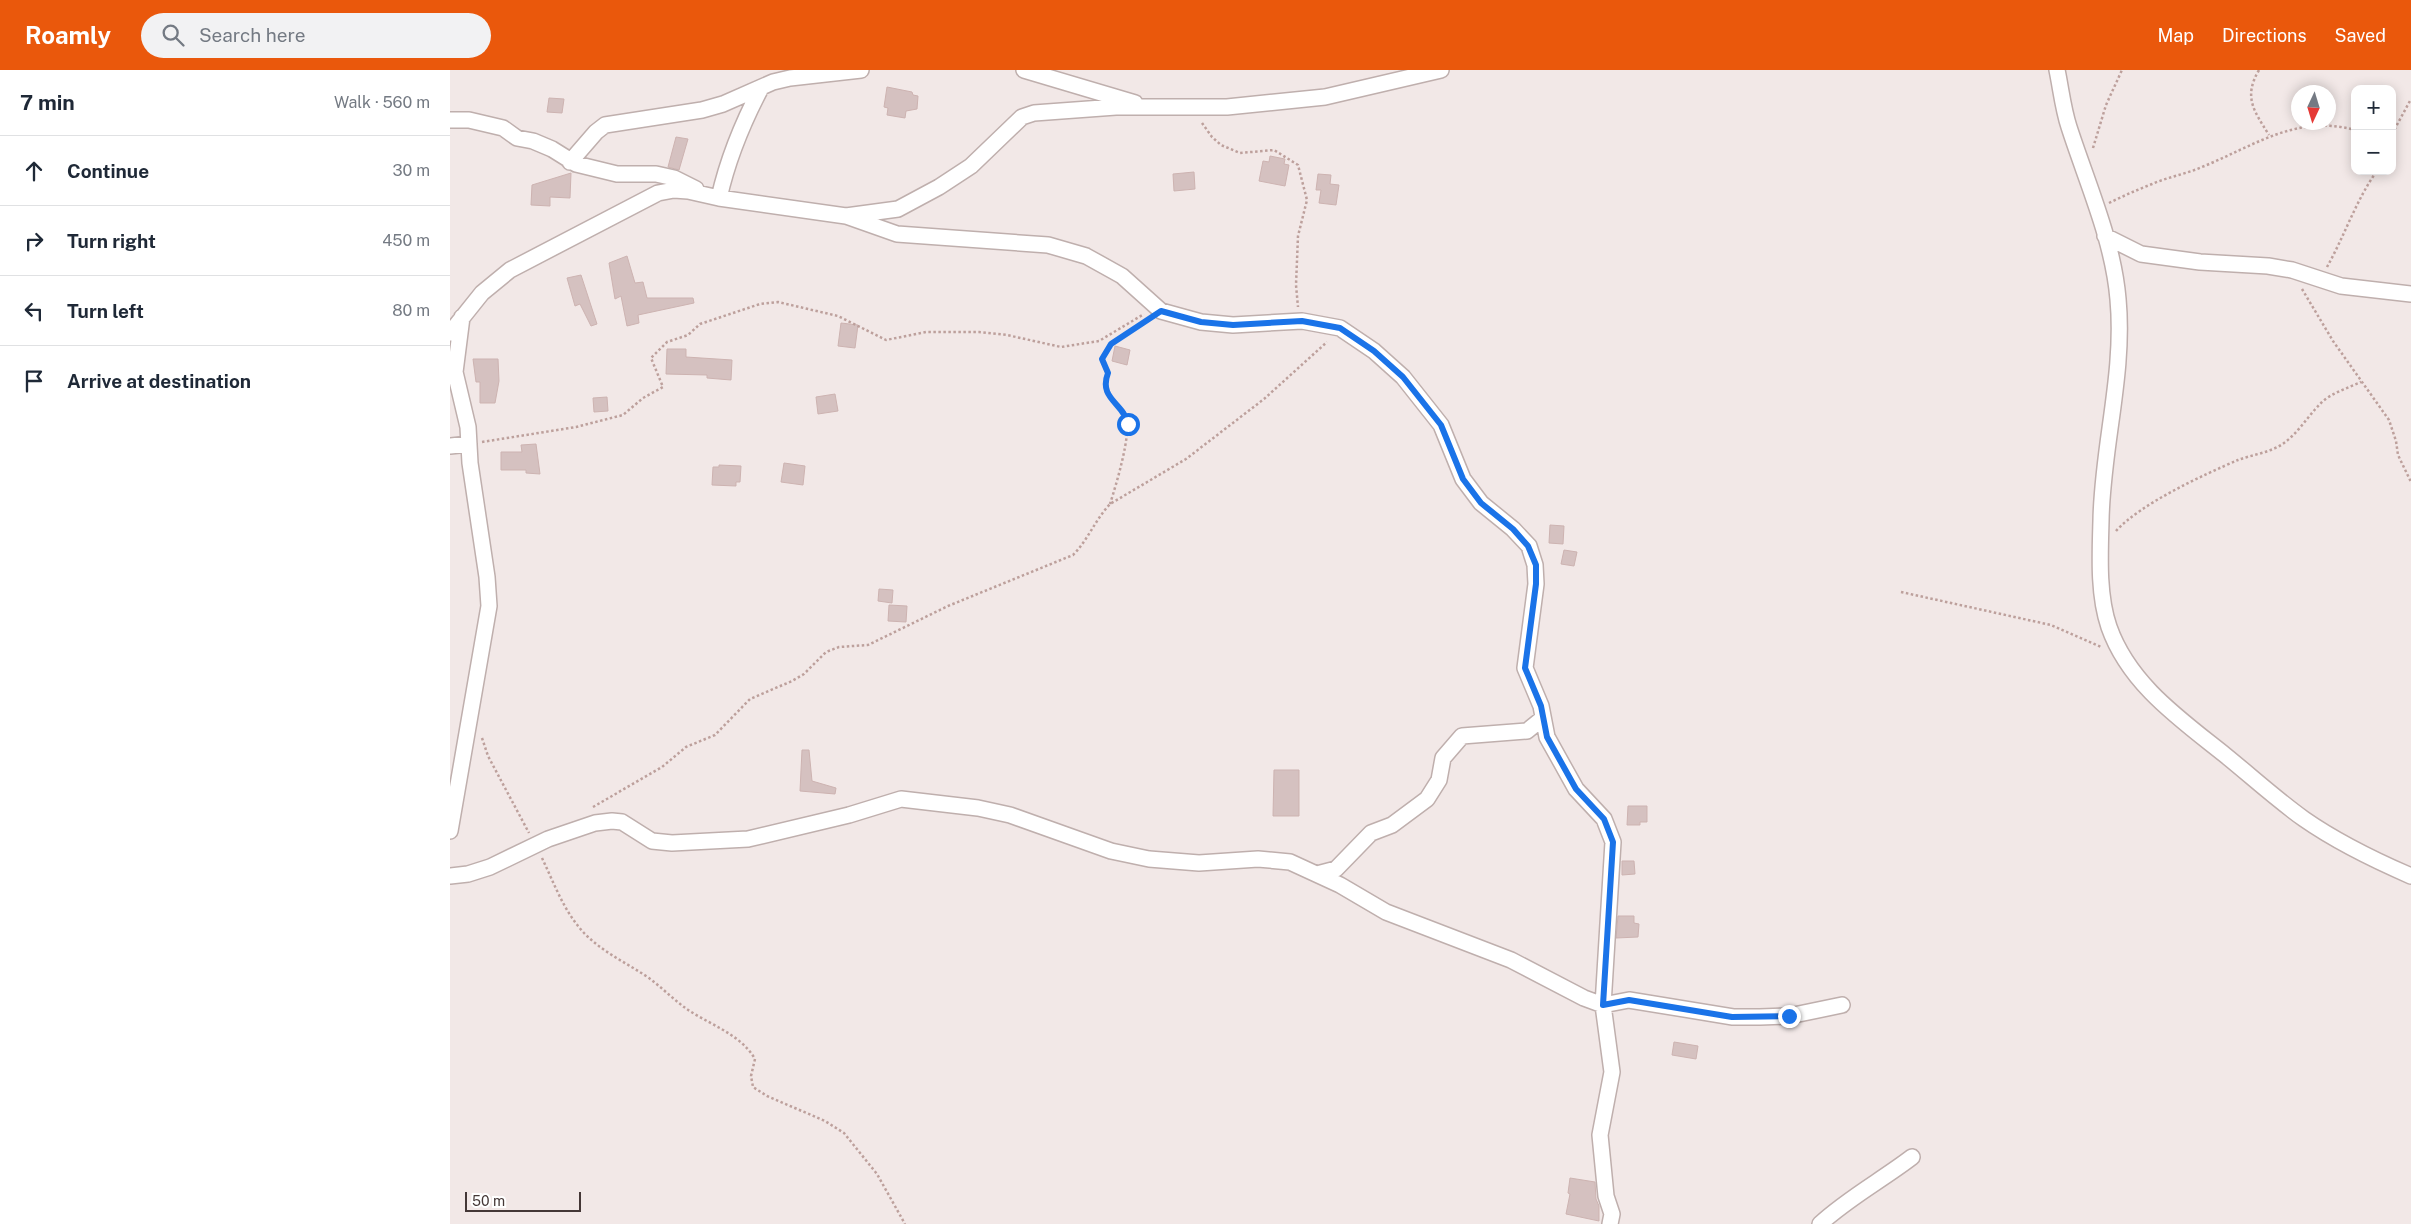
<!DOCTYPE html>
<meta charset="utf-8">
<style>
:root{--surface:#fff;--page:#f2f2f3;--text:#1f2937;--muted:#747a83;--line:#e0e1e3;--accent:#ea580c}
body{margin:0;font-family:"Public Sans",sans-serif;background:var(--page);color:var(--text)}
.controls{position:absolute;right:15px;top:15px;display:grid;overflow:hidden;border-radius:10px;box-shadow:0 2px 12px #0003}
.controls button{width:45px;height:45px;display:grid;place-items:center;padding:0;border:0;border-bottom:1px solid var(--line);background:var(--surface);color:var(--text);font:25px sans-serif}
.compass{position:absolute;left:1841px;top:15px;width:45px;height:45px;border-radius:50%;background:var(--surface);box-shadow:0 2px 12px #0003;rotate:184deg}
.scale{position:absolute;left:15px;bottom:12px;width:116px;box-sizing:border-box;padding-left:5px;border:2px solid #443736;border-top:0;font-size:14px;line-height:18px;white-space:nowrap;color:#443736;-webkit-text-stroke:4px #fff;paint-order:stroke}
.stop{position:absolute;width:15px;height:15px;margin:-11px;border:4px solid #1a73e8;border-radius:50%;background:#fff}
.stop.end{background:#1a73e8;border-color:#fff;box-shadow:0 1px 5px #0008}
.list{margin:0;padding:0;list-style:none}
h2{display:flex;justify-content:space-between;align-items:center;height:65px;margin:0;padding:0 20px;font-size:21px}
h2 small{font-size:16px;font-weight:400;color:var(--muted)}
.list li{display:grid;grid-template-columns:32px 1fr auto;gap:15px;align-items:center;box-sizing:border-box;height:70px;padding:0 20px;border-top:1px solid var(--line)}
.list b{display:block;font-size:19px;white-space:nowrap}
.list em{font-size:16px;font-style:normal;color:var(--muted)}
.icon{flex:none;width:28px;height:28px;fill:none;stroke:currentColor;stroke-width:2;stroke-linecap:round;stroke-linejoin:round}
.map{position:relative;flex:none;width:1961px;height:1154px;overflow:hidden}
header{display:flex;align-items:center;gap:30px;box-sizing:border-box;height:70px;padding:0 25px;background:var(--accent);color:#fff}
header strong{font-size:24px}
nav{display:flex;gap:28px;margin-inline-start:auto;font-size:18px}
.search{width:350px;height:45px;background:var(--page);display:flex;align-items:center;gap:12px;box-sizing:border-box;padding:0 18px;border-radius:28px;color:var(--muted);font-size:19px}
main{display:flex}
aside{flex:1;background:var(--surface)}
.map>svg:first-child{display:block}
.building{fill:#d5c1c0;stroke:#cdb3b1}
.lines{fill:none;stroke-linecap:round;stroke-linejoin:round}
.street-casing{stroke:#bfafad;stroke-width:18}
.path{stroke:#bda09c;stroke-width:2.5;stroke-dasharray:2.5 2.5;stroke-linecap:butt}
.street{stroke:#fff;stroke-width:15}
.route{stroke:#1a73e8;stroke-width:6}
</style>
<header>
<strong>Roamly</strong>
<div class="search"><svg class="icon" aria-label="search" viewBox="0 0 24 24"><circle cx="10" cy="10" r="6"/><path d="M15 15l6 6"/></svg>Search here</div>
<nav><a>Map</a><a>Directions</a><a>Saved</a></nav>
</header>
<main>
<aside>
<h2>7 min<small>Walk · 560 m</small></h2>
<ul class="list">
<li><svg class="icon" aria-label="ahead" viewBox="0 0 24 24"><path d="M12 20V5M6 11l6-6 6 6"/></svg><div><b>Continue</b></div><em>30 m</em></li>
<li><svg class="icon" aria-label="right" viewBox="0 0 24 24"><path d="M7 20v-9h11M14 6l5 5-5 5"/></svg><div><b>Turn right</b></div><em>450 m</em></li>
<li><svg class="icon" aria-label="left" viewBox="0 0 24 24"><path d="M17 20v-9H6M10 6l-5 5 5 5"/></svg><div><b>Turn left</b></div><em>80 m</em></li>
<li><svg class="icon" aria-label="arrive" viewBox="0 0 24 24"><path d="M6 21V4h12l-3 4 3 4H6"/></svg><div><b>Arrive at destination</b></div></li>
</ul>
</aside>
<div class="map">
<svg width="1961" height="1154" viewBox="0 0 1961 1154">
<rect width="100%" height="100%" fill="#f2e8e7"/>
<path class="building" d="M437 17 462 22 463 25 468 26 467 39 456 41 455 48 437 45 438 38 434 37Z
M99 28 114 29 112 43 97 42Z
M226 67 238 69 229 100 218 97Z
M820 86 835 89 834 94 839 95 835 116 809 111 813 91 819 92Z
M744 102 745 119 724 121 723 104Z
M121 103 120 128 100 127V136L81 135 82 115Z
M868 104 881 105 880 114 889 115 886 135 869 133 871 120H866Z
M177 186 185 213 193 212 197 228H243L244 233 188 245 189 253 177 256 171 226 165 229 159 193Z
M131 205 147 254 141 256 130 234 125 236 117 208Z
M391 253 408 255 405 278 388 276Z
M665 276 680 280 677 295 662 291Z
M217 279H236V287L282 290 281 310 257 308V305L216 304Z
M23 289H48L49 311 45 333H30V312H26Z
M385 324 388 341 368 344 366 327Z
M157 327 158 341 144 342 143 328Z
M86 374 90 404 76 403V400H51V382H72L71 375Z
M334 393 355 396 353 415 331 412Z
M269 395 291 396 290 412H286V416L262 415 263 397H269Z
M1100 455 1114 456 1113 474 1099 473Z
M1114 480 1127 482 1124 496 1111 494Z
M429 519 443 520 442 533 428 531Z
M439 535 457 536 456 552 438 551Z
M352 680H359L362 711 386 718 385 724 350 721Z
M824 700H849V746H823Z
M1178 736H1197V752H1190V755H1177Z
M1172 791H1184L1185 804 1172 805Z
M1168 846H1184V853L1189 854 1188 867 1166 868Z
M1224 972 1248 976 1246 989 1222 985Z
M1120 1108 1145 1112 1146 1129 1149 1136V1151L1116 1144 1120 1124 1118 1123Z"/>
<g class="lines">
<defs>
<path id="street" d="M574 0 685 33
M1607 0C1611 19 1613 39 1619 57 1637 113 1663 170 1668 229 1675 304 1652 377 1651 451 1650 486 1648 525 1659 557 1679 614 1730 649 1775 685 1801 706 1826 729 1854 749 1887 772 1924 790 1961 806
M0 50H19L53 58 67 68 83 71 102 79 126 94 167 104H206L224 108 246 119
M120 92 146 62 155 55 252 40 273 34 323 12 340 8 411 0
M269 128C278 88 292 54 311 18
M396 146 447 164 598 175 636 186 672 206 711 241 751 252 783 255 852 251 890 258 924 281 953 307 991 355 1013 409 1031 433 1063 459 1079 476 1085 495 1086 514 1075 598 1091 636 1097 667 1126 719 1154 749 1163 772 1153 935 1162 1002 1150 1065 1156 1126 1162 1144 1160 1154
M1655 166 1691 184 1750 192 1818 196 1842 200 1891 216 1961 224
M0 263 32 223 60 200 208 123 224 120 238 121 269 128 396 146 448 139 489 117 521 96 572 47 584 43 666 37H777L875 27 991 0
M0 376 19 374
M0 761 39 536 37 507 20 393 18 357 5 302 12 247
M867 804 886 799 921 763 942 755 977 729 989 710 993 688 1012 666 1077 661 1093 648
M0 806 18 804 40 797 98 769 145 753 162 751 172 752 202 771 222 773 298 769 399 745 451 729 528 738 560 745 661 781 699 789 749 793 808 789 840 792 890 815 936 842 1061 890 1134 928 1153 935 1179 930 1283 947H1310L1339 946 1392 935
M1370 1154C1398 1128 1432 1110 1462 1087"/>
</defs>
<use href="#street" class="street-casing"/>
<path class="path" d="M1809 0C1793 27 1804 41 1819 65
M752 53 762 67 771 75 790 83 824 80 848 95 857 130 848 166 846 215 848 237
M1942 64 1961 29
M1643 78 1656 35 1672 0
M1659 133C1673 126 1687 120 1702 114 1718 107 1736 104 1752 97 1804 76 1846 44 1905 60
M1877 197C1894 167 1907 128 1927 101
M1852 219 1883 271 1939 350 1946 371 1948 385 1961 412
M32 372 126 357 173 345 193 328 213 317 201 288 217 272 238 265 250 254 310 234 328 232 388 246 436 270 476 262H529L557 265 611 277 649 271 694 244
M660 434C666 415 682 363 676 346 671 330 647 331 658 303L652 289 661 274 697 250
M1666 461C1690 434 1753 405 1788 390 1801 385 1818 383 1831 375 1847 365 1857 347 1871 333 1881 323 1898 318 1911 312
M1451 522 1601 555 1651 577
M32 668 38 686 79 763
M143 737 212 697 236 677 265 665 300 629 342 611 354 604 376 582 389 577 418 575 498 536 623 485C638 470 645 450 660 434L736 389 814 329 877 272
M92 788C103 811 112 836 128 856 147 880 174 891 199 908 211 917 222 928 234 937 257 954 290 963 305 989L301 1006 303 1017 317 1026 375 1051 394 1063 427 1104 455 1154"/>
<use href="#street" class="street"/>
</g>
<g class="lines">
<path class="route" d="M678 354C674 333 648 329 658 303L652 289 661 274 711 241 751 252 783 255 852 251 890 258 924 281 953 307 991 355 1013 409 1031 433 1063 459 1078 476 1086 495V514L1075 598 1091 636 1097 667 1126 719 1154 749 1163 772 1153 935 1179 930 1282 947 1339 946"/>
</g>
</svg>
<div class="controls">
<button>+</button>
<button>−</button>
</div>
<svg class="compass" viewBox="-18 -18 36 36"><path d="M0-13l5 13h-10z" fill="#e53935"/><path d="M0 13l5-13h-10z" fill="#747a83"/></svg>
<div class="scale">50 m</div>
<div class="stop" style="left:678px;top:354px"></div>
<div class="stop end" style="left:1339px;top:946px"></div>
</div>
</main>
